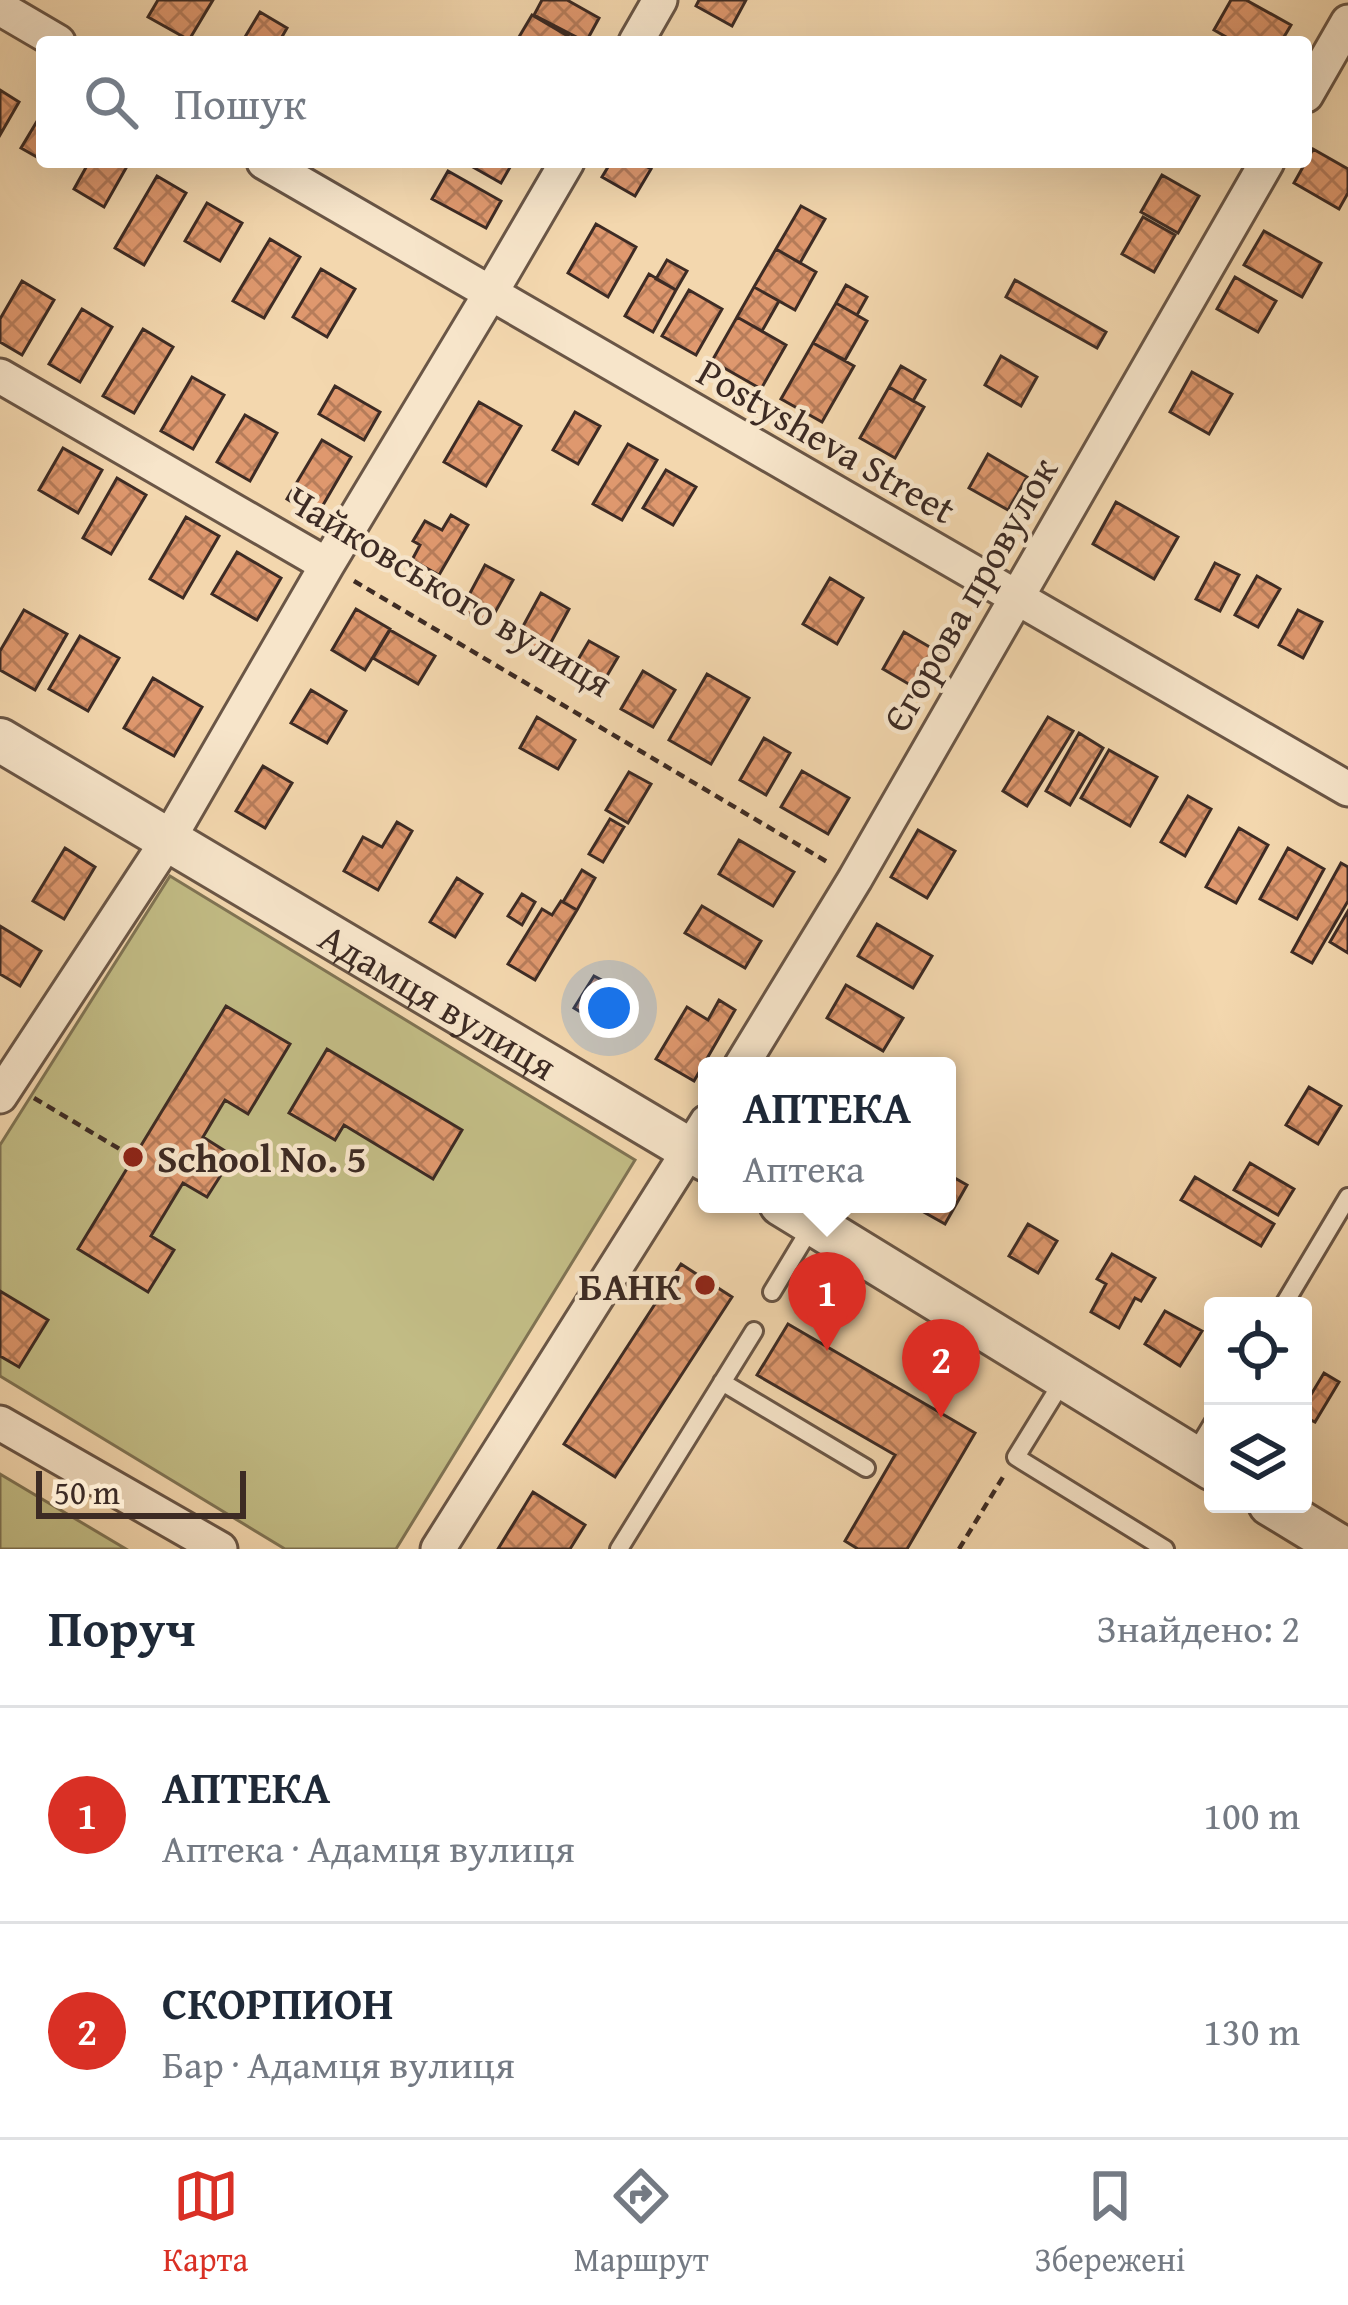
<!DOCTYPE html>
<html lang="uk">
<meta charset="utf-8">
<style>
:root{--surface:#fff;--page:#f6f6f7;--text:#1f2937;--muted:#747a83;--line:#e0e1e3;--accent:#d93025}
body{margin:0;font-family:"Gentium Book Plus",serif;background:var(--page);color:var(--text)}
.controls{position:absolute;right:36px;bottom:36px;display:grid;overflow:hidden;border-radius:12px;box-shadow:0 12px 48px #0002}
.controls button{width:108px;height:108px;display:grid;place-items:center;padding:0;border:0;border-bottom:3px solid var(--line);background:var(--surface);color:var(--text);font:60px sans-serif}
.scale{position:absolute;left:36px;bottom:30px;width:210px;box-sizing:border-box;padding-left:12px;border:6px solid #3d2b24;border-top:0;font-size:33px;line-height:42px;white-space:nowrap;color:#3d2b24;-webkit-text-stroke:9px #f7e5ca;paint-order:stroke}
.you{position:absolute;left:609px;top:1008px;width:42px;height:42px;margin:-30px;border:9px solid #fff;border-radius:50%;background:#1a73e8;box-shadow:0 0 0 18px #1a73e833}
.badge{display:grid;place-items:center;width:78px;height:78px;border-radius:50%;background:var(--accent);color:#fff;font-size:39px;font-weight:700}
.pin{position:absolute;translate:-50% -99px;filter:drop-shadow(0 3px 6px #0008)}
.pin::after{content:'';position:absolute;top:63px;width:42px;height:36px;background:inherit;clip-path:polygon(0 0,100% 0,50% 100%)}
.popup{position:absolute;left:698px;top:1057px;width:258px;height:156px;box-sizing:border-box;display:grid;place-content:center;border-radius:12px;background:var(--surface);filter:drop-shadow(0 3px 9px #0005);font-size:39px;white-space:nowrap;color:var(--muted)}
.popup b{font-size:45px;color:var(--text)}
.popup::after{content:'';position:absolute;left:50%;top:100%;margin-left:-24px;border:24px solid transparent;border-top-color:var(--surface)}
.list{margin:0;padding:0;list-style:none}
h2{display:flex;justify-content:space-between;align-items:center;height:156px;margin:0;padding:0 48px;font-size:51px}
h2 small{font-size:39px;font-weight:400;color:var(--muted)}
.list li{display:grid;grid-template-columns:78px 1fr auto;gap:36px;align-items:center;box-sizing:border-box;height:216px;padding:0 48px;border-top:3px solid var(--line)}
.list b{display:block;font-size:45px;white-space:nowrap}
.list p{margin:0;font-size:39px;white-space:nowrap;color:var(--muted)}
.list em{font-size:39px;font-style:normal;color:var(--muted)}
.icon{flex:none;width:66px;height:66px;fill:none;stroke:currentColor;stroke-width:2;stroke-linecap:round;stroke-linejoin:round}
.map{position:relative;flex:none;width:1348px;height:1549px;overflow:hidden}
.search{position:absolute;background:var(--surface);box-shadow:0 12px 48px #0002;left:36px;right:36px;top:36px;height:132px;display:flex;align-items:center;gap:30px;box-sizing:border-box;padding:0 42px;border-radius:12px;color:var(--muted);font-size:45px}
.sheet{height:588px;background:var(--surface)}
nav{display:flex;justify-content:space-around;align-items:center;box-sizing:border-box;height:168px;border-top:3px solid var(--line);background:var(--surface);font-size:33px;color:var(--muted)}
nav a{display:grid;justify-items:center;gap:6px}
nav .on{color:var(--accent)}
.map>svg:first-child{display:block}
.green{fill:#c2bc85;stroke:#807454;stroke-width:3}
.building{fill:url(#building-cross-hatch);stroke:#3d2b24;stroke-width:3}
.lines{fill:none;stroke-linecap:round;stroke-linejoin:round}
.service-casing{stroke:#6a5646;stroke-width:22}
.minor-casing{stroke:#6a5646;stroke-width:39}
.tertiary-casing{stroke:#6a5646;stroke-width:48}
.path{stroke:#3d2b24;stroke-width:4.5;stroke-dasharray:9 6;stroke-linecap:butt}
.service{stroke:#f7e5ca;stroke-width:16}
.minor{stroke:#f7e5ca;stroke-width:33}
.tertiary{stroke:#f7e5ca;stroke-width:42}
.poi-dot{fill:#8f2418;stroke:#f7e5ca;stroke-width:4.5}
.labels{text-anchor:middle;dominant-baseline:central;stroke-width:9;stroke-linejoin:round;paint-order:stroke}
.street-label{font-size:39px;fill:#3d2b24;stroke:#f7e5ca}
.poi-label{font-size:39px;font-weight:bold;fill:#3d2b24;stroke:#f7e5ca;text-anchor:start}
</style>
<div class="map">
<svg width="1348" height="1549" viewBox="0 0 1348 1549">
<defs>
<pattern id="building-cross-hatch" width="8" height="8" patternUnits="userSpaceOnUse" patternTransform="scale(3)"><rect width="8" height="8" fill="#df986e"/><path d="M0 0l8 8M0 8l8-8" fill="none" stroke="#b67c5a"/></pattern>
</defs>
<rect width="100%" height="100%" fill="#f3d7ae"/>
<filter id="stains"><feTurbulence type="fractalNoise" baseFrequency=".00167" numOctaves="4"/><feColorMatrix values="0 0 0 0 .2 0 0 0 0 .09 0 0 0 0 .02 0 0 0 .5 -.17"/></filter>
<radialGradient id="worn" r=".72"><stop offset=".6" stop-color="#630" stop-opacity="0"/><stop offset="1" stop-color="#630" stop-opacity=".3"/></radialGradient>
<path class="green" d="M170 876 635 1160 396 1549H285L0 1376V1145Z
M0 1474 126 1549H0Z"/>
<path class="building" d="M158 0H213L189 40 148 17Z
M542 0H567L599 18 586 42 534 15Z
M699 0H746L732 26 696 6Z
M1231 0H1246L1291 25 1281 42H1235L1214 30Z
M260 12 287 28 279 42H242Z
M532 15 578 42H516Z
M0 90 19 102 0 135Z
M42 113V160L21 148Z
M1313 149 1348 169V193L1339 209 1294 183Z
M89 162H116L126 168 104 207 74 189Z
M473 162H513L501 183 471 166Z
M611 162H639L651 169 635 196 602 177Z
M448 171 501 201 486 228 432 199Z
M1162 175 1199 196 1178 233 1141 212Z
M157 176 186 193 144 265 115 248Z
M207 203 242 223 220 261 185 241Z
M801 206 825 219 800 263 776 249Z
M1143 217 1175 235 1154 272 1122 254Z
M596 224 636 247 608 297 568 273Z
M1264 231 1321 263 1302 297 1244 265Z
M270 239 300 257 264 318 233 301Z
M776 249 816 272 795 310 754 287Z
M667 260 687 271 676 290 656 279Z
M321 269 355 289 327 337 293 317Z
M649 274 676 290 653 332 625 316Z
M1235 277 1276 301 1258 332 1217 309Z
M1015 280 1106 332 1097 348 1006 297Z
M22 281 54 300 22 355 0 342V319Z
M846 285 867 297 857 315 836 303Z
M754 287 779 301 762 331 737 317Z
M689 290 722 309 696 355 662 336Z
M836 303 867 321 845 360 813 343Z
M82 309 112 327 80 382 49 364Z
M737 317 786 345 761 389 712 361Z
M143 329 173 347 134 413 103 396Z
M813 343 854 366 822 422 781 399Z
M1001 356 1037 377 1021 406 985 385Z
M901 366 925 380 913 401 889 387Z
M1192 372 1232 394 1209 434 1170 412Z
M192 377 224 395 193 449 161 431Z
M335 386 380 412 364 440 319 414Z
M889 387 924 407 895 458 860 438Z
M479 402 521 426 486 486 444 462Z
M575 412 600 426 578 464 553 450Z
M245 415 277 433 250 481 217 462Z
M322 440 351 457 316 517 287 499Z
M628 444 657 460 622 520 593 504Z
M63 448 102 470 78 513 39 490Z
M988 454 1027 477 1008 510 969 488Z
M666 470 696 487 673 525 643 508Z
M117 478 146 495 111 554 83 538Z
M1116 502 1178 537 1154 579 1093 544Z
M451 515 468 525 439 575 412 560 420 545 413 541 425 521 442 530Z
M186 517 219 536 183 598 150 579Z
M237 552 281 578 257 620 212 594Z
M1215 563 1239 575 1220 611 1196 599Z
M485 565 513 580 488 625 461 610Z
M1257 576 1280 589 1258 627 1235 615Z
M830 578 863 598 837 644 803 624Z
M541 593 569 609 543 657 515 641Z
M356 609 390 629 365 670 332 650Z
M24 610 67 634 35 690 0 670V651Z
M1298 610 1322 622 1303 658 1279 645Z
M390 630 435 656 418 684 373 658Z
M904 632 940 653 919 690 883 669Z
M80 636 119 658 88 711 49 689Z
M589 641 618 657 598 691 569 675Z
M643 671 675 690 653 727 621 709Z
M707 674 749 698 711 764 669 740Z
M153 678 202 707 174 756 124 728Z
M311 690 346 711 327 743 291 723Z
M537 717 575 740 558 769 520 748Z
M1048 717 1073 731 1027 806 1003 791Z
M1079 733 1103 748 1070 805 1046 791Z
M764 738 790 753 766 795 740 780Z
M1109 750 1157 777 1130 826 1081 798Z
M263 766 292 783 265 828 236 811Z
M802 771 849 798 828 834 781 807Z
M629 772 651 784 628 823 606 810Z
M1188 796 1211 809 1185 856 1161 842Z
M610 819 624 827 603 862 589 854Z
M397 822 412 831 378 890 344 871 363 837 382 847Z
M1239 828 1268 845 1236 903 1206 887Z
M918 830 955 851 927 898 891 877Z
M739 840 794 872 773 906 719 874Z
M65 848 95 867 64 919 33 901Z
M1288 848 1324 869 1297 919 1260 899Z
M1341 863 1348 867V901L1312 963 1292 952Z
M582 870 595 878 577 910 563 902Z
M457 878 482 894 455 937 430 922Z
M522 894 535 902 522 925 508 916Z
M561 901 577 910 535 980 508 964 542 909 552 915Z
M702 906 761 941 745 968 685 933Z
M1348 911V953L1330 942Z
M877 924 932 956 913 988 858 956Z
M0 926 41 951 20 986 0 974Z
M594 976 627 993 607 1028 574 1008Z
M846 985 903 1018 883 1051 827 1018Z
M719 1000 735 1010 694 1081 656 1059 687 1007 708 1020Z
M226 1006 290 1044 248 1114 225 1100 203 1137 233 1156 207 1197 183 1183 151 1236 174 1250 148 1292 78 1249Z
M327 1049 462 1130 433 1179 344 1125 335 1140 289 1113Z
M1309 1087 1341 1106 1318 1144 1286 1125Z
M1250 1163 1294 1189 1278 1215 1234 1190Z
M953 1177 967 1185 945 1224 920 1210 923 1204H947V1186Z
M1195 1177 1274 1224 1261 1246 1181 1200Z
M1028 1224 1057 1241 1038 1273 1009 1256Z
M1112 1254 1155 1278 1141 1301 1135 1298 1119 1328 1091 1312 1106 1284 1097 1279Z
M681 1264 732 1297 615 1477 564 1444Z
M0 1291 48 1320 19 1367 0 1356Z
M1165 1311 1202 1331 1180 1366 1145 1344Z
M788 1324 975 1433 907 1549H858L845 1541 895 1455 757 1375Z
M1324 1373 1339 1382 1315 1422 1303 1416V1394L1309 1398Z
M533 1492 585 1525 570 1549H498Z"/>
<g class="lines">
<defs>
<path id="service" d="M772 1292 813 1224
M1283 1306 1348 1197
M1064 1379 1016 1457 1165 1549
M722 1382 866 1468
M1193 1456 1213 1423
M619 1549 754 1331"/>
<path id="minor" d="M0 8 58 42
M636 42 660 0
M1306 95 1348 22
M264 162 1348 789
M0 376 327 565
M741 1066 855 879 1267 162
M0 1096 168 840 327 565 490 294 567 162
M0 1423 220 1549
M438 1549 707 1122"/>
<g id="tertiary">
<path id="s1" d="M0 740 707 1160"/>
<path d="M781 1204 1213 1469"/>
<path d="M1270 1504 1344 1549"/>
</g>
</defs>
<use href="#service" class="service-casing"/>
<use href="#minor" class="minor-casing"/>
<use href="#tertiary" class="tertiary-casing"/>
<path class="path" d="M354 581 829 863
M34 1098 133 1157
M959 1549 1003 1477"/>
<use href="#service" class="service"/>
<use href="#minor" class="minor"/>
<use href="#tertiary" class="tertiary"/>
</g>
<g class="poi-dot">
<circle cx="133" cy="1157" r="12"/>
<circle cx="705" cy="1285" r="12"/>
</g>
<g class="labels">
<g class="street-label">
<text transform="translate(827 440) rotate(30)">Postysheva Street</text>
<text transform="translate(450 590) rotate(31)">Чайковського вулиця</text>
<text transform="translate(969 594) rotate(-60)">Єгорова провулок</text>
<text stroke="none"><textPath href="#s1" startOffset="510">Адамця вулиця</textPath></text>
</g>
<g class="poi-label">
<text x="157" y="1157">School No. 5</text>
<text x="681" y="1285" text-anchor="end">БАНК</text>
</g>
</g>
<rect width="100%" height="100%" filter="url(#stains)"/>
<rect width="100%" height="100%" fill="url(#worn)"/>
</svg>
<div class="controls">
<button><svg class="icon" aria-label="locate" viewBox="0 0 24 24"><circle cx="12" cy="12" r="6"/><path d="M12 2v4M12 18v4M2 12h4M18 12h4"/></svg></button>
<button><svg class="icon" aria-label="layers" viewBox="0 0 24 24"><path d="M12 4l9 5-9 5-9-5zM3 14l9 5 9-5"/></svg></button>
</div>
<div class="scale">50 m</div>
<div class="you"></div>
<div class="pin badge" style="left:827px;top:1351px">1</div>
<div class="popup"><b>АПТЕКА</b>Аптека</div>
<div class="pin badge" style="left:941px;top:1418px">2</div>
<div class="search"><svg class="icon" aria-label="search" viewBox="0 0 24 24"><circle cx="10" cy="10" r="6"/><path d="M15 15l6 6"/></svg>Пошук</div>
</div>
<section class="sheet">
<h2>Поруч<small>Знайдено: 2</small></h2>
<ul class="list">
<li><span class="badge">1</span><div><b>АПТЕКА</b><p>Аптека · Адамця вулиця</p></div><em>100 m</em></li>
<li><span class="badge">2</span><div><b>СКОРПИОН</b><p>Бар · Адамця вулиця</p></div><em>130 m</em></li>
</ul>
</section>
<nav>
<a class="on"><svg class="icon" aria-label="map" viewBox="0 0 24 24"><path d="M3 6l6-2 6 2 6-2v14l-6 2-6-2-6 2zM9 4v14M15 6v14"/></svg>Карта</a>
<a><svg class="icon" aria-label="directions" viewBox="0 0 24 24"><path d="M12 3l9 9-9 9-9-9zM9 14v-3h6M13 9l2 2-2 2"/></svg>Маршрут</a>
<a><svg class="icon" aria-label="saved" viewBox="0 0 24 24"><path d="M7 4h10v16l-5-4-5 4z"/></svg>Збережені</a>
</nav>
